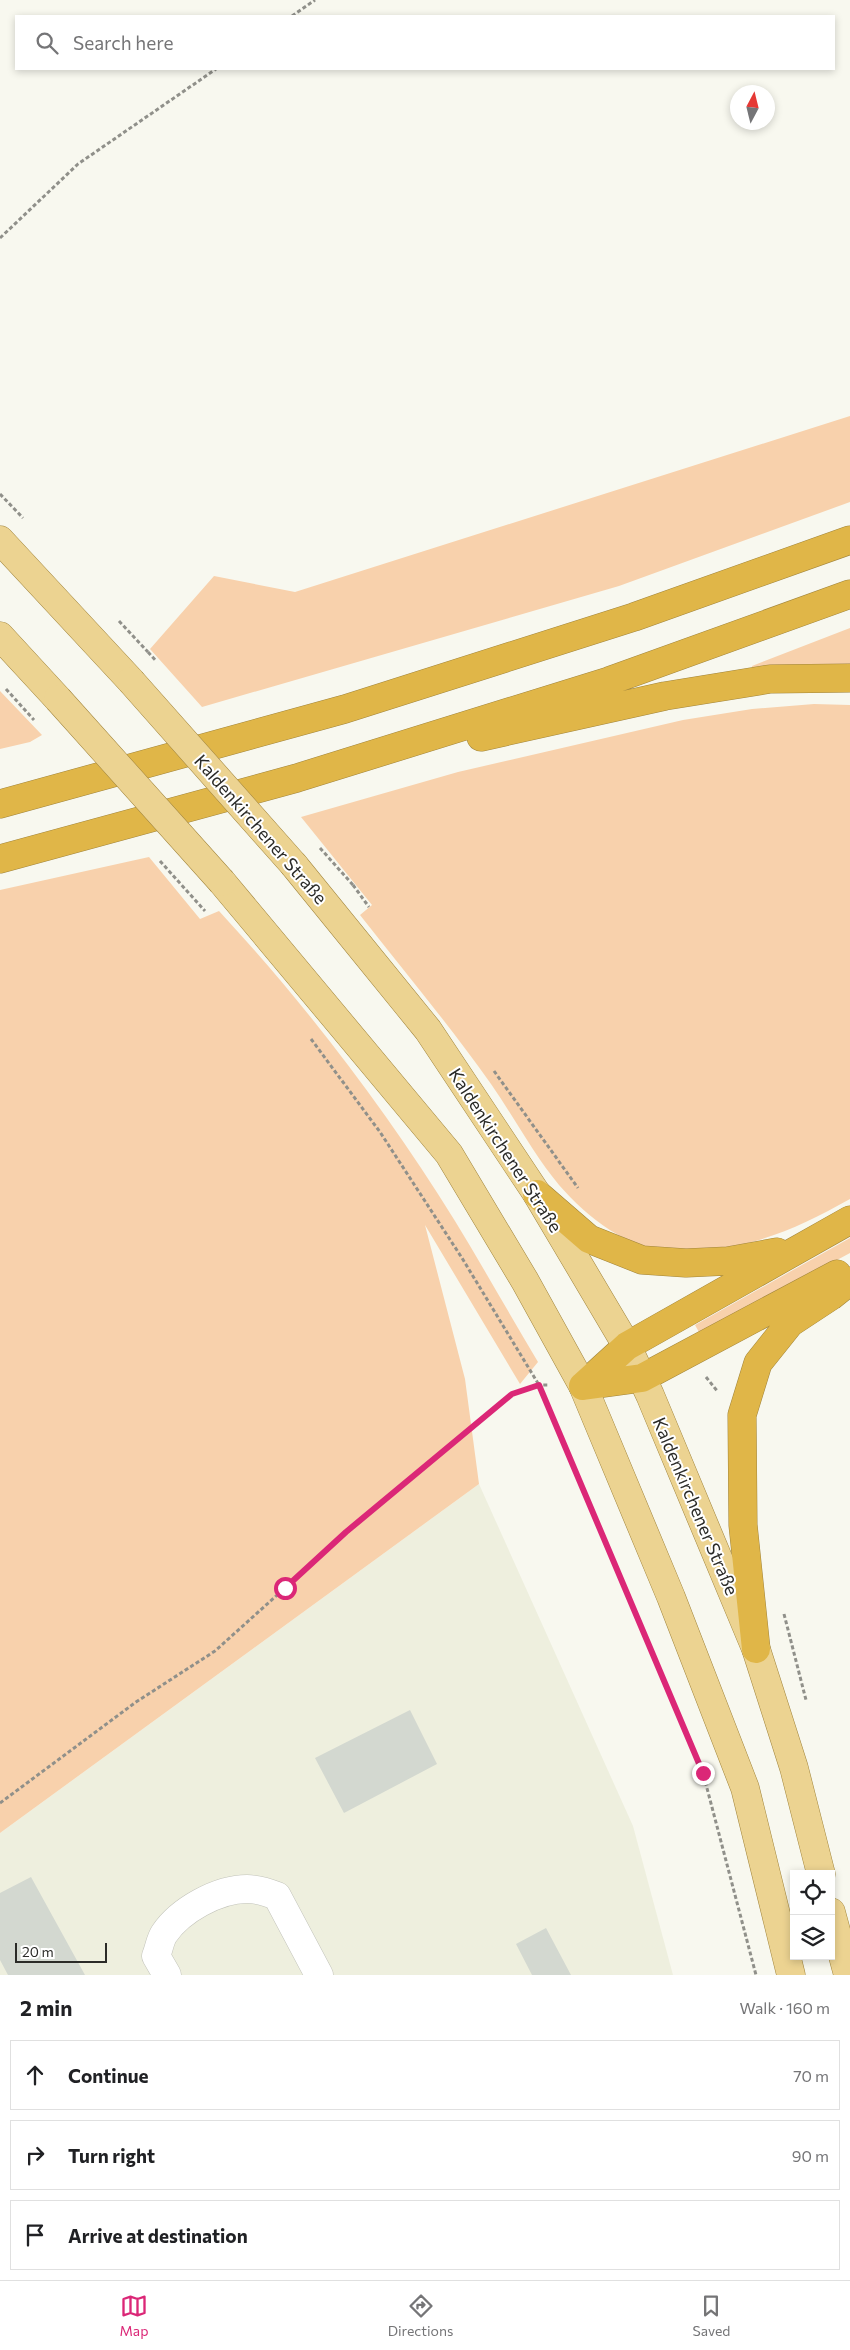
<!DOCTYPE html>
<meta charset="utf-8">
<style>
:root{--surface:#fff;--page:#f2f2f2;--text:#202124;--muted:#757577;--line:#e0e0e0;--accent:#db2777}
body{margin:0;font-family:Commissioner,sans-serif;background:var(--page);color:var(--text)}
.controls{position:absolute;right:15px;bottom:15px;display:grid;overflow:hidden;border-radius:0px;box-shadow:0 2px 8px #0003}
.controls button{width:45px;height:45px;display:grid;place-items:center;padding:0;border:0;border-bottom:1px solid var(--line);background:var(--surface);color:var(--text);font:25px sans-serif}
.compass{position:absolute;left:730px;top:85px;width:45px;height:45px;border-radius:50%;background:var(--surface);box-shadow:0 2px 8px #0003;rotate:7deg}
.scale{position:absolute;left:15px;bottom:12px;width:92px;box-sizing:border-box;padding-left:5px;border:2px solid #2b2b28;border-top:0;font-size:14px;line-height:18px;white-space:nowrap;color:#2b2b28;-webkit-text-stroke:4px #fff;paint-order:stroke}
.stop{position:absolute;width:15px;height:15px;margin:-11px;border:4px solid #db2777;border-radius:50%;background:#fff}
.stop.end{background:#db2777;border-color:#fff;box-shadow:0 1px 5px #0008}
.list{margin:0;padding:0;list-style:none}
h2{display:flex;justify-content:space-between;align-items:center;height:65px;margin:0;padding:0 20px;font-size:21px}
h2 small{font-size:16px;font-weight:400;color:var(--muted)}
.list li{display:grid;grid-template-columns:32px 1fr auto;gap:15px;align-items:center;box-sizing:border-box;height:70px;margin:0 10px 10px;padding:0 10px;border:1px solid var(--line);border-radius:0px}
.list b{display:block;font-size:19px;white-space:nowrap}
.list em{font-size:16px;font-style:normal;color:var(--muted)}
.icon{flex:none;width:28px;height:28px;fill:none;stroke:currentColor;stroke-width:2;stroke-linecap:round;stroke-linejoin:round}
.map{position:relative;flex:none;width:850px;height:1975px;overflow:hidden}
.search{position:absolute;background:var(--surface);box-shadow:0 2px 8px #0003;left:15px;right:15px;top:15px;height:55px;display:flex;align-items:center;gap:12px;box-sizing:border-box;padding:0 18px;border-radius:0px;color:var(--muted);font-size:19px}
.sheet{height:305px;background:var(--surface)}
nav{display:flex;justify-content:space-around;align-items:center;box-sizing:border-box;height:70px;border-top:1px solid var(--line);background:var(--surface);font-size:14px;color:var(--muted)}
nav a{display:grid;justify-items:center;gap:2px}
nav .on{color:var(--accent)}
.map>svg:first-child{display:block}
.built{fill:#eeefde}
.green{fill:#f8d1ac}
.building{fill:#d3d8d0}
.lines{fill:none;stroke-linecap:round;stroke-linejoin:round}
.minor-casing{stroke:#c2c3ba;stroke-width:29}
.major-casing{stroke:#a1853d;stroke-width:29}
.highway-casing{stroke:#a1853d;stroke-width:29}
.path{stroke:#90908a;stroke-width:3;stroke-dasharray:4 2.5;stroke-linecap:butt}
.minor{stroke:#fff;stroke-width:28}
.major{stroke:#ecd391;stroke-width:28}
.highway{stroke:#e0b648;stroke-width:28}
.major-bridge-casing{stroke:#a1853d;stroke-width:29;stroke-linecap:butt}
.path-bridge{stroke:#90908a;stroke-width:3;stroke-dasharray:4 2.5;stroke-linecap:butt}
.major-bridge{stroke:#ecd391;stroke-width:28}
.route{stroke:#db2777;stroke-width:6}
.labels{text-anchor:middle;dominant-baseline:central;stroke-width:4;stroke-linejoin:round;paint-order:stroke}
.street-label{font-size:18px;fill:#2b2b28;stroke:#fff}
</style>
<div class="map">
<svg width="850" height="1975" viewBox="0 0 850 1975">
<rect width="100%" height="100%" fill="#f8f8ef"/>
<path class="built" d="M479 1484 633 1826 673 1975H0V1833Z"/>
<path class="green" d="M850 416V502L619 586 202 707 150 649 214 576 295 592Z
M850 628V666L753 673 752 666Z
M0 691 42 735 30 742 0 749Z
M814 704 850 705V1199C802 1226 758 1246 702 1251 693 1252 681 1255 672 1254 626 1247 589 1219 559 1185 534 1155 514 1117 491 1084 450 1026 404 971 360 915L372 905 301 817 458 772 683 720 752 709Z
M149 857 200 919 219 911C307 1006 387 1111 455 1221 483 1267 510 1315 538 1362L520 1384 425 1225 465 1379 479 1484 0 1833V890Z
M850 1238V1253L700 1334 695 1325Z"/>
<path class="building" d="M410 1710 437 1764 344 1813 315 1758Z
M31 1877 85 1975H8L0 1960V1893Z
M546 1928 571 1975H532L516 1944Z"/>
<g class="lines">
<defs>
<path id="minor" d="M167 1975 156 1956C159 1949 160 1940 164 1934 180 1910 218 1889 247 1889 258 1889 267 1892 277 1896L319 1975"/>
<path id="major" d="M0 540 131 681
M0 636 58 699
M294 865 428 1030 537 1194 627 1346 650 1395 756 1649 794 1768 821 1874
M222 882 449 1154 525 1281 583 1386 671 1597 745 1788 791 1975
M831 1912 848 1975"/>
<path id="highway" d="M481 737 665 696 770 679 850 678
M0 804 345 709 634 617 850 540
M0 859 297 778 609 681 850 594
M537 1194 589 1239 642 1260 686 1263 728 1261 777 1252
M583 1386 627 1346 850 1220
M583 1386 642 1378 837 1274
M756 1649 743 1525 742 1415 758 1363 790 1323 831 1296 850 1281"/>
</defs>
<use href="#minor" class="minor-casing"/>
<use href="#major" class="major-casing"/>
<use href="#highway" class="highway-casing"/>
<path class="path" d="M292 16 315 0
M0 238 78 164 216 69
M0 494 23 518
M119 621 148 652
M353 885 369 907
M311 1039 380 1132 462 1258 539 1385 703 1773 756 1975
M494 1071 578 1188
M706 1377 718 1392
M784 1614 806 1700
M0 1803 136 1702 215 1651 346 1533 512 1394 539 1385H549"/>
<use href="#minor" class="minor"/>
<use href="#major" class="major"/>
<use href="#highway" class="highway"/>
<defs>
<path id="major-bridge" d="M131 681 294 865
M58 699 222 882"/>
</defs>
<use href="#major-bridge" class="major-bridge-casing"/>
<path class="path-bridge" d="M148 652 156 661
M6 689 34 720
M320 848 353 885
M160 861 205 911"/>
<use href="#major-bridge" class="major-bridge"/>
</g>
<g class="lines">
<path class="route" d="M285 1588 346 1532 512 1394 539 1385 703 1773"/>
</g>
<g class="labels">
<g class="street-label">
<text transform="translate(261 829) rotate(49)">Kaldenkirchener Straße</text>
<text transform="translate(506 1150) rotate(57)">Kaldenkirchener Straße</text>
<text transform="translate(696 1506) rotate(67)">Kaldenkirchener Straße</text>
</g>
</g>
</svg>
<div class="controls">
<button><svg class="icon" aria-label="locate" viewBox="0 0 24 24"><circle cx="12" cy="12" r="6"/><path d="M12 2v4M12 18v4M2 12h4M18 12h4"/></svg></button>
<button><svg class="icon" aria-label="layers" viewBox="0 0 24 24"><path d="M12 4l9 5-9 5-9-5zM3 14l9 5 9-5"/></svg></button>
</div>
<svg class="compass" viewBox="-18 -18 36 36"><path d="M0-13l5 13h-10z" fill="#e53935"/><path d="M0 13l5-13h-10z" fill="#757577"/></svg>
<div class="scale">20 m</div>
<div class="stop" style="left:285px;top:1588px"></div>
<div class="stop end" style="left:703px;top:1773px"></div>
<div class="search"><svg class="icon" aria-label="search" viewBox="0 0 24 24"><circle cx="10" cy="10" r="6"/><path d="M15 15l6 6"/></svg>Search here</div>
</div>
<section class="sheet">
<h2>2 min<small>Walk · 160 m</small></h2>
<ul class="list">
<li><svg class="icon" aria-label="ahead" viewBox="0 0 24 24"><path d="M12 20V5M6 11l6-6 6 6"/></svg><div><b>Continue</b></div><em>70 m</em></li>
<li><svg class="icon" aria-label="right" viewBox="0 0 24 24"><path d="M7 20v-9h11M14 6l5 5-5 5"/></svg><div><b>Turn right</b></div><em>90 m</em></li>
<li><svg class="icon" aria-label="arrive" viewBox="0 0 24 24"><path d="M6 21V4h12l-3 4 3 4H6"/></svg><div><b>Arrive at destination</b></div></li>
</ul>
</section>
<nav>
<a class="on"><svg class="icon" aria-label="map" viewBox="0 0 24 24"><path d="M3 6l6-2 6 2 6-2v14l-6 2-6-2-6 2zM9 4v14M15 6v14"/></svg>Map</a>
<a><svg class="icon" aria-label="directions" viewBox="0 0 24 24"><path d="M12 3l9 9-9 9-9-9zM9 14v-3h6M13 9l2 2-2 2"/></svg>Directions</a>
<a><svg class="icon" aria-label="saved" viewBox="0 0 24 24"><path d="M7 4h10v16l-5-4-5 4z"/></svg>Saved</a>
</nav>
